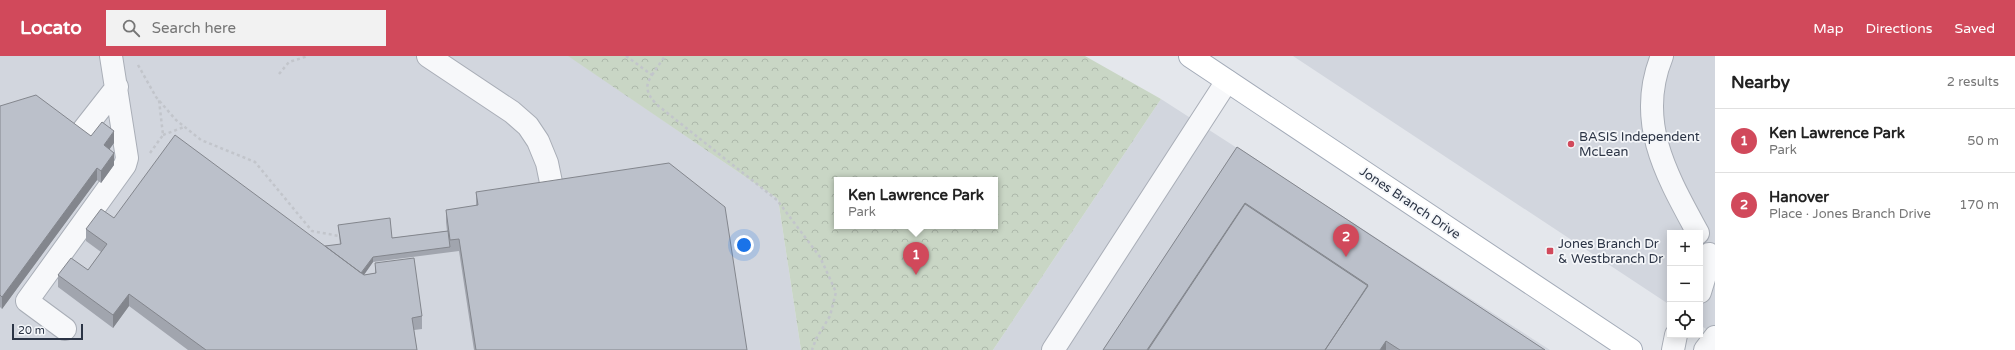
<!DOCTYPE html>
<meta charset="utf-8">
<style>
:root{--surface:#fff;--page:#f2f2f2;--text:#222;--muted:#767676;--line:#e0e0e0;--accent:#d1495b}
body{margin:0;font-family:"Varela Round",sans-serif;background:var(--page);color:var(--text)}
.controls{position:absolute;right:12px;bottom:12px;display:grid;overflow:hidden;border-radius:0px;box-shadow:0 2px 10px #0003}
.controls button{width:36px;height:36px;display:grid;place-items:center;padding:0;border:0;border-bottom:1px solid var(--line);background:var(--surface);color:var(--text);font:20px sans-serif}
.scale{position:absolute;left:12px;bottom:10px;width:71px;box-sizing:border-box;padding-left:4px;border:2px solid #2b3445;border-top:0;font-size:11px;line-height:14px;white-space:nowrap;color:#2b3445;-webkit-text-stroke:3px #f4f6f9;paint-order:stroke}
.you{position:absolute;left:744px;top:189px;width:14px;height:14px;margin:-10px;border:3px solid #fff;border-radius:50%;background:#1a73e8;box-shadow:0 0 0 6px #1a73e833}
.badge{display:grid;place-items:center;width:26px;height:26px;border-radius:50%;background:var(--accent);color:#fff;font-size:13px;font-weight:700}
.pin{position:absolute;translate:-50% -33px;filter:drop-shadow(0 1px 2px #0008)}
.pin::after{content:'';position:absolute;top:21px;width:14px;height:12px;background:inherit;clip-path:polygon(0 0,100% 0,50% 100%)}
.popup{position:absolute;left:834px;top:121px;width:164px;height:52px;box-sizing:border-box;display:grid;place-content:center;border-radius:0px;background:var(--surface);filter:drop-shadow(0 1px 3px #0005);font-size:13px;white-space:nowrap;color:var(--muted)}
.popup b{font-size:15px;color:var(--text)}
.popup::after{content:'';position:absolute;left:50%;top:100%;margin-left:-8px;border:8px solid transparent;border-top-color:var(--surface)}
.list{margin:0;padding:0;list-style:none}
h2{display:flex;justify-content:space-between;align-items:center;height:52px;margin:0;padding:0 16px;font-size:17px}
h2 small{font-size:13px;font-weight:400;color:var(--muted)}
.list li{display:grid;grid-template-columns:26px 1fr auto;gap:12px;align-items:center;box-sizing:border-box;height:64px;padding:0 16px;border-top:1px solid var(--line)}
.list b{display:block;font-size:15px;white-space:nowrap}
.list p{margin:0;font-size:13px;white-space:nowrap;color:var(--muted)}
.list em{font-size:13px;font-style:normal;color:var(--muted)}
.icon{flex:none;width:22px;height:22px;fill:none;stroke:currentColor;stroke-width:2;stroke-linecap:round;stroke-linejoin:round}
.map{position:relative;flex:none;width:1715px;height:294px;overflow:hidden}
header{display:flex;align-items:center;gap:24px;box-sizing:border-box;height:56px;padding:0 20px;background:var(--accent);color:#fff}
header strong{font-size:19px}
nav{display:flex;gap:22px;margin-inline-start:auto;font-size:14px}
.search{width:280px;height:36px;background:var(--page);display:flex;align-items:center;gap:10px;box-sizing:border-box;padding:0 14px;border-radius:0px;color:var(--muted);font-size:15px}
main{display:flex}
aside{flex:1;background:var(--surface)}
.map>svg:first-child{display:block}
.built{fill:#d2d6de}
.forest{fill:url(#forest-crowns);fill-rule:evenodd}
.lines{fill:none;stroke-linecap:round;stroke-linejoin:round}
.minor-casing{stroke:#a9aeb7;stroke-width:24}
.major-casing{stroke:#a3abb8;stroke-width:24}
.path{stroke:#c2c5cb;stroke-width:2.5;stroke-dasharray:3 3;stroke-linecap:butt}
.minor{stroke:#f7f8fa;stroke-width:22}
.major{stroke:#fff;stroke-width:22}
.wall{fill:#a1a5ae}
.shaded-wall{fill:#83868d}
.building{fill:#bbc0ca;stroke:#83868d}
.poi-dot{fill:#d1495b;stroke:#f4f6f9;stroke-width:1.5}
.labels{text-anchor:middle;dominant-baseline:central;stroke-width:3.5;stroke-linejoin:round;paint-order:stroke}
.poi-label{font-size:13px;fill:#2b3445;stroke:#f4f6f9;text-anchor:start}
.street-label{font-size:13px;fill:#2b3445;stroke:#f4f6f9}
</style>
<header>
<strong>Locato</strong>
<div class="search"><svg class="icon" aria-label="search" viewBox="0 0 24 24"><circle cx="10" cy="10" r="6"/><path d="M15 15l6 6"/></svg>Search here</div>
<nav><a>Map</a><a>Directions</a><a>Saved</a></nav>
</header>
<main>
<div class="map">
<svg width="1715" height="294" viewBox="0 0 1715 294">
<defs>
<pattern id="forest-crowns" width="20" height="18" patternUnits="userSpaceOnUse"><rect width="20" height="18" fill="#c9d6c5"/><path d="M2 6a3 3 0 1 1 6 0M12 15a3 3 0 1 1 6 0" fill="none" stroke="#adb8ab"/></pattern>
</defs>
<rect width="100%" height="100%" fill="#e4e7ec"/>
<path class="built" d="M0 0H569L778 143 801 294H0Z
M1293 0H1715V279L1700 269V177H1670V249Z
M1161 43 1550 294H993Z"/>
<path class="forest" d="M568 0H1085L1161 43 993 294H801L778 143ZM837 124H995V170H837Z"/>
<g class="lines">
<defs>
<path id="minor" d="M428 0 512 56 528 70 538 85 547 107 553 136
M1662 0C1635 66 1667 120 1698 177
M77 82 117 31
M1700 236 1707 213 1709 198
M65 273 27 245 125 109 127 102 111 0
M1053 294 1227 25
M1673 294 1676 279
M1705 294 1715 281"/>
<path id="major" d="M1190 0 1631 294"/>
</defs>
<use href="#minor" class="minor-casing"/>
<use href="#major" class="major-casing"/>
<path class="path" d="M626 0 652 19C644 31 647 37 656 48L777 144 820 201 836 236 830 260 816 283 812 294
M138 9 156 41 176 64 201 84 255 106 312 175 339 180
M279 18 289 6 308 0
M652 19 665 0
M163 79 184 71
M150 97 163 79 159 44"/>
<use href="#minor" class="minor"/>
<use href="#major" class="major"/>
</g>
<path class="wall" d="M0 50 114 87 109 93 114 109 101 127 97 124 2 253 0 251Z
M1237 91 1545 294H1103Z
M476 136 747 294H474L459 195 373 206 364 219 375 217V207L422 260V273L414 274 417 294H188L129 250 113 272 58 231V219L88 214 101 196 86 185V173L114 162 325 190 340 189 338 169 392 182 447 175 446 166V154L476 150Z"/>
<path class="shaded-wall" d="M114 75V87L104 101V89Z
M114 97V109L101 127V115Z
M97 112V124L2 253V241Z
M373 201V206L358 227V222Z
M129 238V250L113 272V259Z
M1386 285V294H1380Z"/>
<path class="building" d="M36 39 91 80 102 66 114 75 104 89 114 97 101 115 97 112 2 241 0 239V50Z
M175 79 364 219 376 217 375 207 414 202 422 260 412 262 417 294H206L129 238 113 259 58 219 71 202 88 214 107 188 86 173 101 153 114 162Z
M1237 91 1545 294H1400L1386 285 1380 294H1325L1368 229 1245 147 1147 294H1103Z
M669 107 725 151 747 294H476L459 183 450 184 446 154 478 149 476 136Z
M1245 148 1368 230 1325 294H1148Z
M390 162 392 182 448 175 450 191 373 201 361 217 325 190 341 188 338 169Z"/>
<g class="poi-dot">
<circle cx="1571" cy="88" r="4"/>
<rect x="1546" y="191" width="8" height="8" rx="2"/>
</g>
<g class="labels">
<g class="poi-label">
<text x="1579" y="81">BASIS Independent<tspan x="1579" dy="15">McLean</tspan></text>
<text x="1558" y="188">Jones Branch Dr<tspan x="1558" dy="15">&amp; Westbranch Dr</tspan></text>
</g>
<g class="street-label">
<text transform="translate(1410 147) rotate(34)">Jones Branch Drive</text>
</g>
</g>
</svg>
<div class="controls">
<button>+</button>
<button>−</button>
<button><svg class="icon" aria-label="locate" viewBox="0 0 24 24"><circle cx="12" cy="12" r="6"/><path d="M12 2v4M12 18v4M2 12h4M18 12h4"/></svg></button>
</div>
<div class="scale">20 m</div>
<div class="you"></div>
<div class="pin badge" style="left:916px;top:219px">1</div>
<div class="popup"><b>Ken Lawrence Park</b>Park</div>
<div class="pin badge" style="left:1346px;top:201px">2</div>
</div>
<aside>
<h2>Nearby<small>2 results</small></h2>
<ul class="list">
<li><span class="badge">1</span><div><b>Ken Lawrence Park</b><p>Park</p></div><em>50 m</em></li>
<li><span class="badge">2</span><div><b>Hanover</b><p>Place · Jones Branch Drive</p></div><em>170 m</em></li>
</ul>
</aside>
</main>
